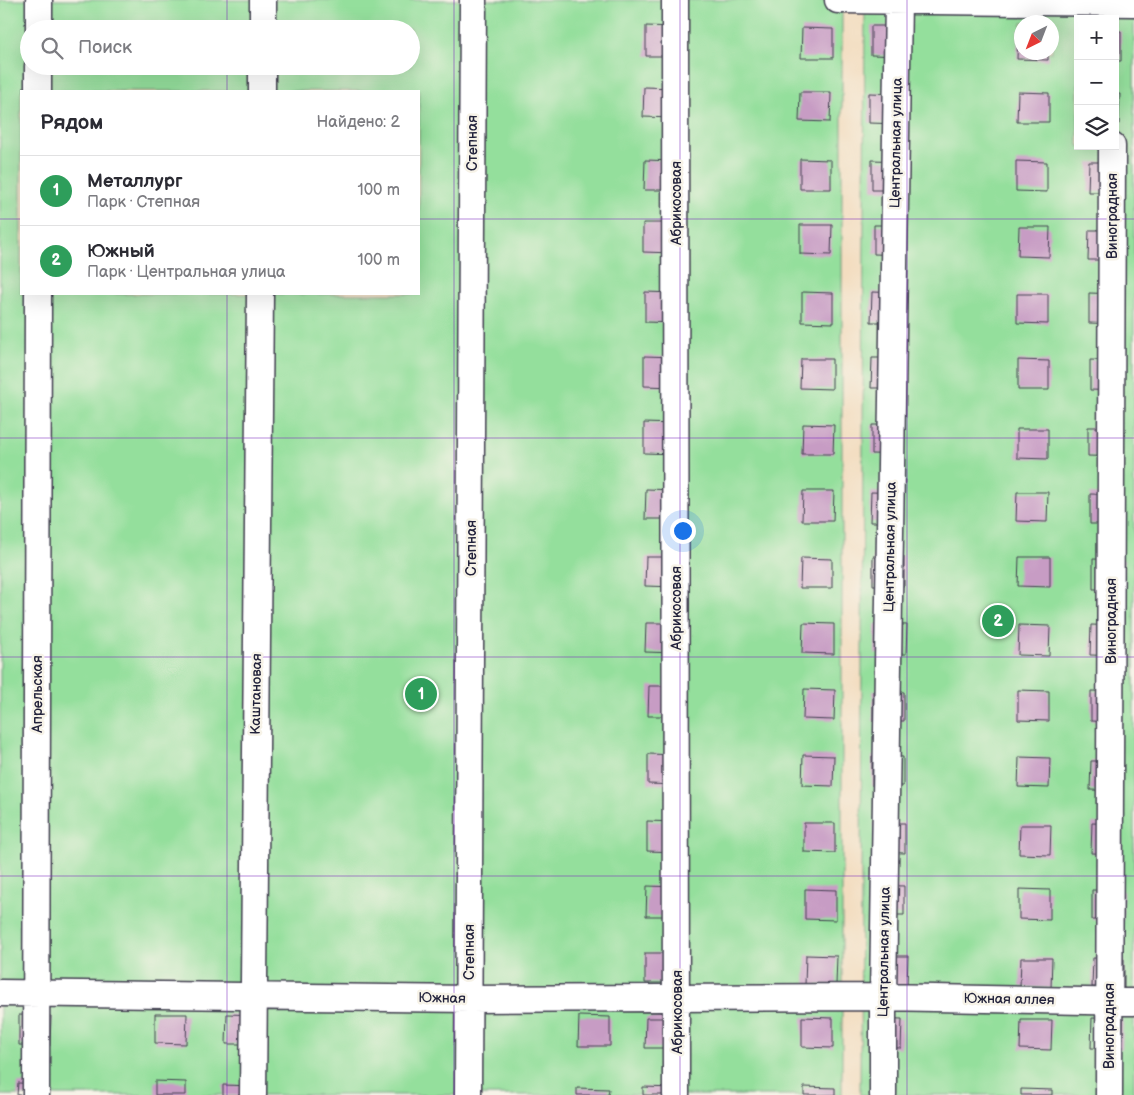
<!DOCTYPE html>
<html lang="ru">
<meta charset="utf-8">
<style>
:root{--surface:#fff;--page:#f7f7f7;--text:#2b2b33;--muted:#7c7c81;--line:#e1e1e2;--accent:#c8321e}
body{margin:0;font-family:"Balsamiq Sans",sans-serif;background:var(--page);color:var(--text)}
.controls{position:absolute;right:15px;top:15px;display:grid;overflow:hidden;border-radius:0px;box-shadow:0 5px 20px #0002}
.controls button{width:45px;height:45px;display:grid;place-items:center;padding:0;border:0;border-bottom:1px solid var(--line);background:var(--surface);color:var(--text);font:25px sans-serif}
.compass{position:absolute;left:1014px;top:15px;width:45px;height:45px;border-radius:50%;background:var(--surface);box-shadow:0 5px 20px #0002;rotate:222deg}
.you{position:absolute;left:682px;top:530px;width:18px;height:18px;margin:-12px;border:4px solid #fff;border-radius:50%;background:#1a73e8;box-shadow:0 0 0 8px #1a73e833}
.badge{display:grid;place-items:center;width:32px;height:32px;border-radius:50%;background:var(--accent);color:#fff;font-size:16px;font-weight:700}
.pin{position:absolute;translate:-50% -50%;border:2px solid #fff;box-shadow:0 1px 5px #0006}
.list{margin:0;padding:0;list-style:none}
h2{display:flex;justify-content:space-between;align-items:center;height:65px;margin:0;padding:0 20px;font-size:21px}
h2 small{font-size:16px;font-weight:400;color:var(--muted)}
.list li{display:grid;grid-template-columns:32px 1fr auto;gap:15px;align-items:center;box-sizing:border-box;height:70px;padding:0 20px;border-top:1px solid var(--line)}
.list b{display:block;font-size:19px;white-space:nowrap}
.list p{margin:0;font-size:16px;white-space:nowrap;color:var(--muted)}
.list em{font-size:16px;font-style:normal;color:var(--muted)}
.icon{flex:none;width:28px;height:28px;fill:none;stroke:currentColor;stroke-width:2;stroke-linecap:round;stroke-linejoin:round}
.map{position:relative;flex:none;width:1134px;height:1095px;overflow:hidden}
.search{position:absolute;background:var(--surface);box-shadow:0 5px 20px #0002;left:20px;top:20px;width:400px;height:55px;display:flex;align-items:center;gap:12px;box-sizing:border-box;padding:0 18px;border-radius:28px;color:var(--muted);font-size:19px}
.panel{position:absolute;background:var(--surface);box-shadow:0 5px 20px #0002;left:20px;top:90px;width:400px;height:205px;border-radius:0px}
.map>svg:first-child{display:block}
.green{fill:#94df9c;stroke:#5b806c;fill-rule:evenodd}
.building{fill:#c79cc4}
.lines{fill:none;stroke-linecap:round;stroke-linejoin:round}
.minor-casing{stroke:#413e4f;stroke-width:29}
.minor{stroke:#fff;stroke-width:26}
.grid{fill:none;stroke:#7b2cbf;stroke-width:1;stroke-opacity:0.55}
.labels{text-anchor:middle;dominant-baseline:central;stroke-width:5;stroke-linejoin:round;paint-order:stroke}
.street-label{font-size:14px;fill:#22223b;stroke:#f7f3e8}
</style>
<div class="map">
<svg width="1134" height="1095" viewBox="0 0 1134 1095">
<rect width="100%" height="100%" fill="#f7f3e8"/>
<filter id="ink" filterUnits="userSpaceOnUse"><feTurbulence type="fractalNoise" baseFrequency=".02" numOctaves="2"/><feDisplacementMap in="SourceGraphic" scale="10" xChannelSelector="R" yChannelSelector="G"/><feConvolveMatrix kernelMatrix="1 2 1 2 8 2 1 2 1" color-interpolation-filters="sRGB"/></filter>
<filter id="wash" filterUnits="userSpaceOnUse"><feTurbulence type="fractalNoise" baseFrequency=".0096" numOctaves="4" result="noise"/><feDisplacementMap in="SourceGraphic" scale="20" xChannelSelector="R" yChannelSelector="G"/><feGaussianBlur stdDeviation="1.12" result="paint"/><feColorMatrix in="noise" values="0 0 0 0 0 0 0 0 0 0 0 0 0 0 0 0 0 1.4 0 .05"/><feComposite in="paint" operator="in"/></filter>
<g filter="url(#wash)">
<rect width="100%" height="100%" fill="#f3ddc0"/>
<path class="green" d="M0 0H842V1095H0ZM29 29H411V66H29ZM21 91H419V294H21Z
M865 0H1134V1095H860ZM1078 19H1115V146H1078ZM1022 22H1052V52H1022Z"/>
<g id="blocks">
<path class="building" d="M646 26 677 27V56H646Z
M871 26H902V56L871 55Z
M802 28 833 29V58H801Z
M1018 30H1022V52H1048V60L1017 59Z
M1115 31H1121V61H1115Z
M644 87 675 88 674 118 643 117Z
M800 92H831L830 122 799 121Z
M1018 92 1049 93V122H1017Z
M869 93 900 94V124L869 123Z
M1115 94H1120L1119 124H1115Z
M800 159 831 160V189H800Z
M645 160 676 161 675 190H644Z
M872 160 904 161 903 190H872Z
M1016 161 1047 162V192L1016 191Z
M1089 162H1120L1119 192H1088Z
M643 223H674V253L643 252Z
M800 225H832L831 255 800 254Z
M874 225H905V255L874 254Z
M1019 227H1050L1049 257 1018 256Z
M1089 230H1120V260H1088Z
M645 292 676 293V323L645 322Z
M802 292 833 293V323L802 322Z
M872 292 903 293 902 322H871Z
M1089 293 1121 294 1120 324 1089 323Z
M1017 294H1048V324L1017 323Z
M644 356 675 357V387L644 386Z
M872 358H903L902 388H871Z
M801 359H832V389L800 388Z
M1018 360 1049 361V390H1018Z
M1090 360 1121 361V391L1090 390Z
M644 423 675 424V454L644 453Z
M803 424 834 425 833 454H802Z
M872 425H904L903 455 872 454Z
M1088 427H1120L1119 457 1088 456Z
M1017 429H1048V459L1017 458Z
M646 489 677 490 676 519H645Z
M803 491H834L833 521H802Z
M871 492 902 493 901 522H870Z
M1017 492H1048L1047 522 1016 521Z
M1090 494 1121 495V524H1090Z
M873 556H904V586L873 585Z
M646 557H677V587L645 586Z
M1019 557H1050V587L1018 586Z
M801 558 832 559V588H800Z
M1093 559 1124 560V589H1093Z
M646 623H677L676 653 645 652Z
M803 623 834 624V654L802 653Z
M875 624 907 625 906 654H875Z
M1019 625 1050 626 1049 656 1018 655Z
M1091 625 1122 626V656L1090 655Z
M649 686H680L679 716H648Z
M804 689 835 690 834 720 803 719Z
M1018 690 1049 691V721L1018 720Z
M873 691 904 692V721H873Z
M1091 691 1122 692V722L1091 721Z
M648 754 679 755V785L648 784Z
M803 755 834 756 833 786 802 785Z
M872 756 903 757V786H872Z
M1019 757 1050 758 1049 788 1018 787Z
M1091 761H1122L1121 791 1090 790Z
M647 821 678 822V852L647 851Z
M804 823H835V853L804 852Z
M874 823H905V853L874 852Z
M1092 823 1123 824 1122 854 1091 853Z
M1020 825H1051L1050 855 1019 854Z
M873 885 904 886V915H873Z
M647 886 678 887V916H646Z
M805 889 836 890V920L805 919Z
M1019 889 1050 890V920L1019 919Z
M1092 890 1123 891V921L1092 920Z
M645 953H676V983H645Z
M806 955 837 956 836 985H805Z
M876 956H908L907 986 876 985Z
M1021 958H1052L1051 988 1020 987Z
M1093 958 1124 959V988L1092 987Z
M155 1014H187L186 1044 155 1043Z
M227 1014 258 1015V1044H226Z
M19 1015 51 1016 50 1046 19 1045Z
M579 1016 610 1017V1046H578Z
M802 1017 833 1018V1048L802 1047Z
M646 1018H677L676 1048H645Z
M871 1018 902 1019 901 1048 870 1047Z
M1092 1018 1123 1019 1122 1049 1091 1048Z
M1021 1020H1052L1051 1050 1020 1049Z
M155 1081 186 1082V1095H155Z
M18 1083 49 1084V1095H17Z
M223 1085 254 1086V1095H223Z
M643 1087 675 1088 674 1095H643Z
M804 1087 835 1088V1095H804Z
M577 1088 609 1089 608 1095H577Z
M1021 1089 1052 1090V1095H1021Z"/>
</g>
</g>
<g filter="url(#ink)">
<use href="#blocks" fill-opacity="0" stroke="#413e4f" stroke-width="1"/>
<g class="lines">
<defs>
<path id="minor" d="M675 0 676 1095
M838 0 1134 3
M39 29V0
M263 29V0
M38 91V66
M262 91V66
M0 993 469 999 883 997 1134 1002
M36 1095 38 294
M253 1095 260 294
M468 1095 473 0
M883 1095V997L898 0
M1109 1095 1112 146"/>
</defs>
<use href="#minor" class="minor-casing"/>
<use href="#minor" class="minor"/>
</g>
</g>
<path class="grid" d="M227 0V29M454 0V1095M680 0V1095M907 0V1095M227 66V91M0 219H21M419 219H1134M227 294V1095M0 438H1134M0 657H1134M0 876H1134"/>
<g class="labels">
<g class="street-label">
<text transform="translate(472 143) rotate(-90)">Степная</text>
<text transform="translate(896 143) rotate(-89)">Центральная улица</text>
<text transform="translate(676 203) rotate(-90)">Абрикосовая</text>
<text transform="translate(1112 216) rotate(-90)">Виноградная</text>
<text transform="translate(890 547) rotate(-89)">Центральная улица</text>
<text transform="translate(471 548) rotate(-90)">Степная</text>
<text transform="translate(676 608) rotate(-90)">Абрикосовая</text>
<text transform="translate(1111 621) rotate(-90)">Виноградная</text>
<text transform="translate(37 694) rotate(-90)">Апрельская</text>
<text transform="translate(256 694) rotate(-89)">Каштановая</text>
<text transform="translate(469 952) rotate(-90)">Степная</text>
<text transform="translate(884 952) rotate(-89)">Центральная улица</text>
<text transform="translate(442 998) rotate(1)">Южная</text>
<text transform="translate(1009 999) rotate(1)">Южная аллея</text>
<text transform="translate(677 1012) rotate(-90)">Абрикосовая</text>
<text transform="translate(1109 1026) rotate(-90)">Виноградная</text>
</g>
</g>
</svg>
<div class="controls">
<button>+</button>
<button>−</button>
<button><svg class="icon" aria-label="layers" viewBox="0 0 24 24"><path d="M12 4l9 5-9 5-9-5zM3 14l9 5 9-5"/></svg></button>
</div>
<svg class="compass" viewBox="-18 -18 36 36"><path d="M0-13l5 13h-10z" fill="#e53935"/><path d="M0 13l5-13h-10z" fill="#7c7c81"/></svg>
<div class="you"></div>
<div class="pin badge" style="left:421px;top:694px;background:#2e9e5b">1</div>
<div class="pin badge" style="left:998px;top:621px;background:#2e9e5b">2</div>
<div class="search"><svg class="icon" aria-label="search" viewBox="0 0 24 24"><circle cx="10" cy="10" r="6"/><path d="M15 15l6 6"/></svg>Поиск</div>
<section class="panel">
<h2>Рядом<small>Найдено: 2</small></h2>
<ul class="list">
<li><span class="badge" style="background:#2e9e5b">1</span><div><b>Металлург</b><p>Парк · Степная</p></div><em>100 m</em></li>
<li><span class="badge" style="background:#2e9e5b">2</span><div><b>Южный</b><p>Парк · Центральная улица</p></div><em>100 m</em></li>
</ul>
</section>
</div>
